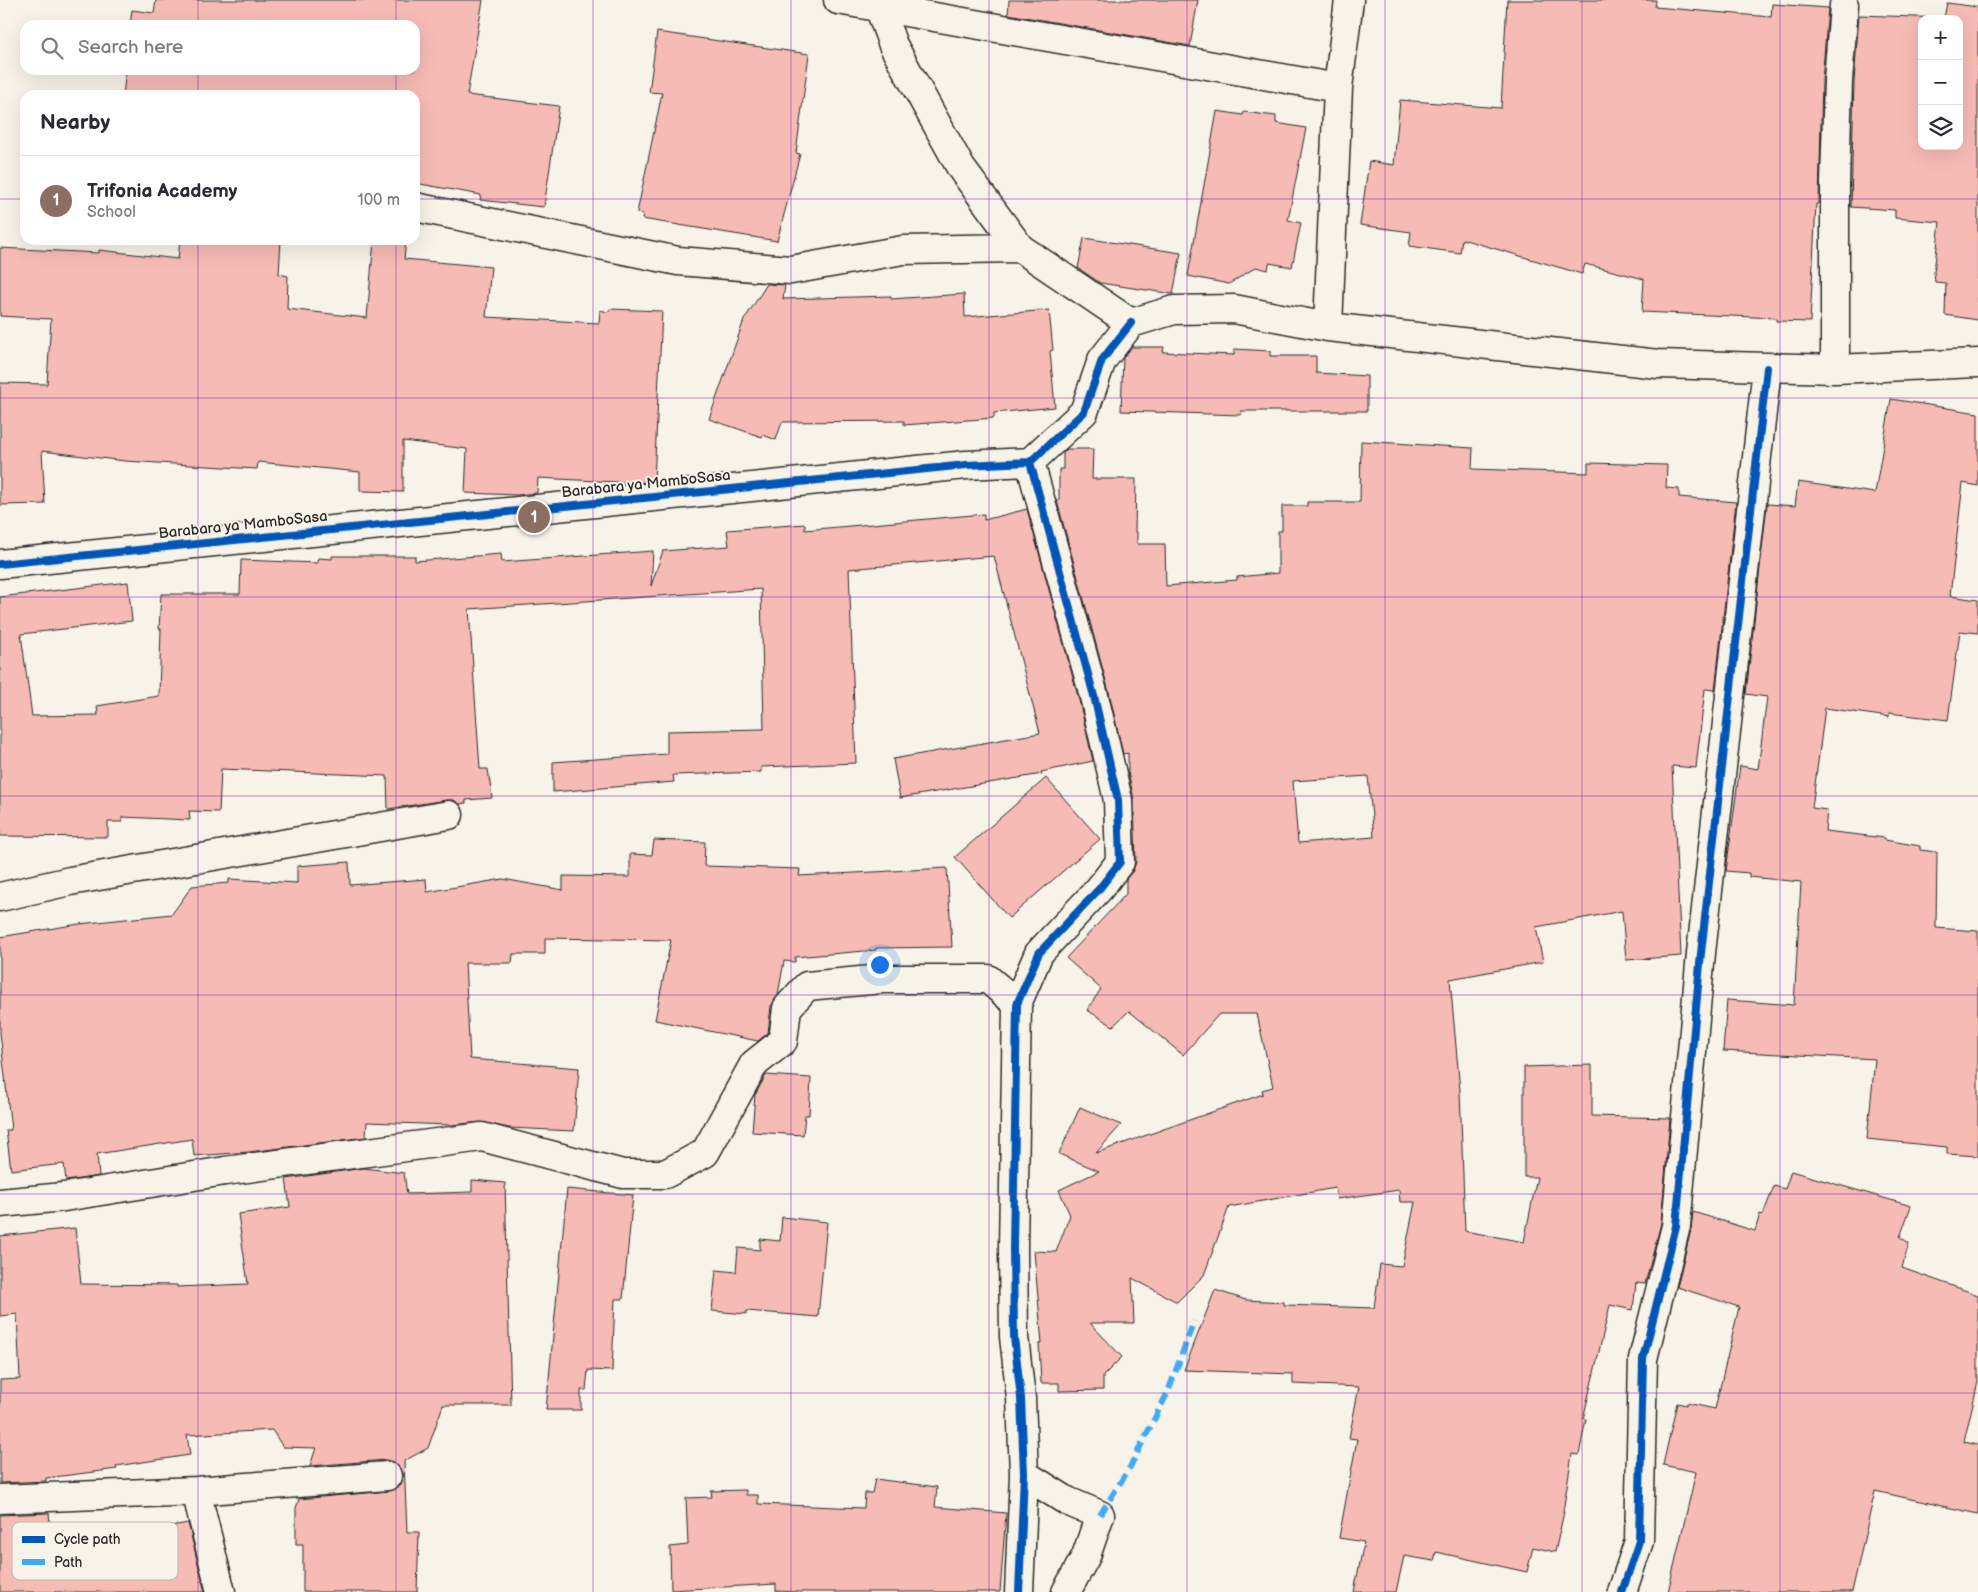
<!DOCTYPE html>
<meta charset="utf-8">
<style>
:root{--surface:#fff;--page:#f2f2f3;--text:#2b2b33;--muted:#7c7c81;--line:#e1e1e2;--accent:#1a73e8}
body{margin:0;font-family:"Balsamiq Sans",sans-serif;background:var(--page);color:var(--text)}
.controls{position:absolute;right:15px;top:15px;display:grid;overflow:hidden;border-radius:10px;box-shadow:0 5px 20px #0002}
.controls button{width:45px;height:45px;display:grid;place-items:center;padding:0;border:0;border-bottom:1px solid var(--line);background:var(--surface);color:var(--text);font:25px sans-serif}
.you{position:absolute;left:879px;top:964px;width:18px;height:18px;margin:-12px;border:4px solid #fff;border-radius:50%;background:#1a73e8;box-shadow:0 0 0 8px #1a73e833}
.badge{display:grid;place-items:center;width:32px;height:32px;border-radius:50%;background:var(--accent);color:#fff;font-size:16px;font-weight:700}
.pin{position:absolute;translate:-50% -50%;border:2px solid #fff;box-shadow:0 1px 5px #0006}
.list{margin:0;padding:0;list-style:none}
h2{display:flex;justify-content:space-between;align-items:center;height:65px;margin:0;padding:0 20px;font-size:21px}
h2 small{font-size:16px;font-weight:400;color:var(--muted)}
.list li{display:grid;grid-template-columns:32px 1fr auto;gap:15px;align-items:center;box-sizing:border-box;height:90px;padding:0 20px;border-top:1px solid var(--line)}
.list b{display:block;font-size:19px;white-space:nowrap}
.list p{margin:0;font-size:16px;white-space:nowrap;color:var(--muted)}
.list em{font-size:16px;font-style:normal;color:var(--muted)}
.icon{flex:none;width:28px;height:28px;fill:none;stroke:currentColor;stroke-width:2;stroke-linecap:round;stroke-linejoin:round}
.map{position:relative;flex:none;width:1978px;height:1592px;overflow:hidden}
.search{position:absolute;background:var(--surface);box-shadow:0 5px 20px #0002;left:20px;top:20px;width:400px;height:55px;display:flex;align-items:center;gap:12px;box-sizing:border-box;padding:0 18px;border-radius:15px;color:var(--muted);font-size:19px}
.panel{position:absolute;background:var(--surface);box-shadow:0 5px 20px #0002;left:20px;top:90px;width:400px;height:155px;border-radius:15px}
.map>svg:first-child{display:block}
.building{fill:#f7bbb5;stroke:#2b2b2b;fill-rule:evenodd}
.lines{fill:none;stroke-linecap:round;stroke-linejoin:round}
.minor-casing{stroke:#2b2b2b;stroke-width:31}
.minor{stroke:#f7f3e8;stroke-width:28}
.quiet{stroke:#3fa9f5;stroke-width:6;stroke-dasharray:12 6;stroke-linecap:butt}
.cycleway-casing{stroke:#f7f3e8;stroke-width:11}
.cycleway{stroke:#0057b8;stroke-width:8}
.grid{fill:none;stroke:#7b2cbf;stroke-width:1;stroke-opacity:0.55}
.labels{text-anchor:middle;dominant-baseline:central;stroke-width:4;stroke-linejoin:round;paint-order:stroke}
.street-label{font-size:15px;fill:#2b2b2b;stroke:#f7f3e8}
.key{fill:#f7f3e8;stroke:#bab7af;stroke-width:1}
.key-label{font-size:14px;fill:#2b2b2b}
</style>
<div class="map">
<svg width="1978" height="1592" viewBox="0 0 1978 1592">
<rect width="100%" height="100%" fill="#f7f3e8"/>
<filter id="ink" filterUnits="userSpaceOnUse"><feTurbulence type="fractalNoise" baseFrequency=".02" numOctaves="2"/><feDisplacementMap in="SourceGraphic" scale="10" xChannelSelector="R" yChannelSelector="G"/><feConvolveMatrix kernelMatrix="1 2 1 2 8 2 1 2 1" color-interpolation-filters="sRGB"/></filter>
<g filter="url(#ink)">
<path class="building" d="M156 0H483L467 95 559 106 544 207 480 200 481 195 415 183V95H123L126 70H415V25H130L132 10 154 13Z
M1009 0H1198L1190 46 1008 14Z
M1507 0H1656L1655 7 1771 17 1772 4 1828 8 1822 80 1819 204H1816L1810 322 1776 321V318L1642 312 1644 279 1585 264 1582 274 1462 239 1460 253 1409 246 1411 232 1360 225 1369 161 1394 165 1400 100 1501 108Z
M1947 3 1978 7V320L1945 315 1946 283 1935 282 1934 272 1940 222 1895 218V210L1851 207 1854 82 1859 15 1944 18ZM1922 19H1959V146H1922Z
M657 32 809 54 796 153 800 154 777 241 642 219 643 214 637 213 662 93 649 92Z
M1217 111 1243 115 1244 112 1276 116V123L1306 128 1288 220 1301 223 1292 267 1269 263 1268 270 1256 267 1229 284 1188 276Z
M1084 238 1181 253 1173 294 1100 283 1078 268Z
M180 240H281L279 274 288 276 287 309 367 318 374 240H406L404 259 491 267 486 317 599 323 600 310 608 312 610 309 662 311 654 481 637 483 538 478 537 493 517 495 465 493 467 449 403 441V492L360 491V472L258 462 257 469 125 461 42 451 45 504 0 505V383L47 384 51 319 0 316V248L99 253V250L178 259Z
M767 284 785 285 783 299 891 296V299L964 294 965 317 1049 310 1053 350 1050 351 1055 407 994 413V418L904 425V421L782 422 776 440 763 435 762 437 709 419 744 320Z
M1132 347H1164L1163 352 1234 355V349L1270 351V356H1316V373L1367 376V411H1241V415L1121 411 1123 358Z
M1891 399 1978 413V486L1963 483 1950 596 1978 600V633L1960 631 1948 720 1889 713V717L1825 708 1812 808 1827 810 1825 831 1885 838V840L1920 846V850L1937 852 1936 928 1978 931V1156L1947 1154V1147L1867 1139 1875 1059 1723 1051 1727 1000 1794 1005 1801 882 1749 877V873L1726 871 1740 766 1758 769 1767 697 1746 694 1767 504 1795 506 1798 482 1875 493Z
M1361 441 1473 448 1472 469 1588 473V463L1667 465 1666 488 1679 489V497L1736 502 1715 690 1705 689 1696 768 1672 766 1681 956 1626 960 1622 911 1536 927 1543 962 1450 979 1460 1091 1465 1231 1524 1242 1537 1177H1524V1067L1592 1065V1116L1670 1118 1661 1223 1645 1284 1636 1283 1633 1310 1610 1305 1583 1419H1586L1579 1455 1572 1454 1563 1512H1564L1555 1552 1533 1547 1527 1572 1436 1552 1434 1561 1404 1556 1396 1592H1354L1364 1542 1339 1538 1357 1439 1349 1438 1359 1387 1293 1384V1374L1184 1370 1215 1290 1246 1300 1284 1302V1305L1374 1308 1380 1264 1402 1266 1415 1202H1400L1399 1190 1337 1199 1335 1188 1229 1207 1204 1275 1177 1302 1132 1278 1134 1323H1090L1122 1357 1103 1376V1390L1059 1391V1383H1041L1039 1344H1042L1034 1251 1056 1252 1070 1215 1059 1190 1099 1171 1059 1154 1080 1107 1121 1125 1096 1153 1263 1094 1262 1090 1273 1087 1257 1014H1219L1183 1055 1129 1011 1113 1026 1087 1010 1101 989 1066 958 1126 894V879L1133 871 1136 862 1134 799 1128 772V753L1123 754 1109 692 1057 501H1059V469H1063V453L1067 449H1093L1092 479H1136L1135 532H1137V544H1165L1166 586 1237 580V577L1278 573V531H1282V506H1307V502H1360ZM1368 776 1374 837 1298 843 1293 781Z
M1027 509 1079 700 1093 761 1041 772 1042 774 900 798 893 759 1040 733 994 556 849 569 856 763 761 767V772L673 775 674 782 553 792V762L667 754V731L764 729 761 589 469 609 480 769H488L492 798 466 800V803L459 804 454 800H446L388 809 387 776 221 769 219 812 189 811 190 820 122 817V822H108V837L0 836V597L128 582 132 621 21 634 32 716 98 715 97 706 159 696 161 629H159L161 594H240L241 560 317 563 318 558 332 559V556H415V561L501 554 502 562 653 551 651 586 663 551 729 546 727 530 805 524V530L984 514V520Z
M1046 778 1100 839 1009 918 955 857Z
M654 840 705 842 704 866 800 869 799 876 947 868 952 947 876 948V950L795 957V962L784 961 778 995 771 1006 768 1033 758 1041 655 1020 671 940 545 938V954H513L512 963H465L470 1059 579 1068 574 1131 509 1128 480 1122 451 1125 367 1122 366 1137 249 1152 194 1156 192 1139 97 1154 99 1176 66 1181 64 1164 11 1170 6 1130H11L0 1033V937L79 924 172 914 192 886 229 883V879L297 883V866L349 862 350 885 426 879 427 892 503 879 563 890V876L630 877V854L652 855Z
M766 1075 811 1078 809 1115H805L803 1135 752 1132 755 1095Z
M364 1168 404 1173 407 1194 472 1192V1180L505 1183 511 1405H443L428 1448 404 1461 407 1532H419L417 1592H303V1544H296V1508L299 1499 389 1491 395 1489 401 1483 402 1474 400 1468 394 1462 386 1460 310 1466 316 1448 283 1447 272 1430 187 1435 190 1455 116 1466 117 1469 46 1478V1481L0 1483V1380L20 1379 17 1314 0 1316V1236L75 1228 81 1284 177 1285V1287L248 1284 238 1214 290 1207 286 1179Z
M1791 1171 1911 1206 1900 1237 1909 1243 1902 1268 1978 1295V1382L1964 1442 1978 1445V1514L1875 1491 1852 1592H1668L1696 1472 1663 1465 1677 1403 1686 1405 1687 1403 1715 1409 1739 1307 1677 1287 1691 1230 1693 1212 1755 1231 1760 1214 1763 1215 1774 1186 1785 1189Z
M567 1189 633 1195 623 1299H615L612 1371 588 1370 586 1390H581V1410H546Z
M782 1217 827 1222 818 1317 747 1311 746 1314 712 1311 716 1270 736 1272 738 1248 760 1250V1239L780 1241Z
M875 1479 937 1487 935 1507 1006 1513 1000 1592H798L776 1591V1584L671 1590 670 1547 688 1545 686 1498 712 1497 711 1491 746 1490V1495H758V1504L864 1508 865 1493H872Z
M49 1513 52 1544 100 1537V1539L188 1523 205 1592H0V1515Z"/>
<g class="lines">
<defs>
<path id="minor" d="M838 0 1338 88
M879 0V7L893 45 961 168 1020 248 1131 323
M415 207 678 261 791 270 903 250 1020 248
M1131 323 1174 310 1234 309 1328 327 1658 364 1835 369 1978 363
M1328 327 1338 88 1349 0
M1835 369V183L1838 81 1844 5
M0 564 966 465 1030 462 1084 412 1102 360 1131 323
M0 897 70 881 449 815
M0 1203 64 1197 225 1171 482 1137 623 1174H665L705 1153 754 1064 783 1041 787 1008 807 986 882 979H988L1017 1004
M1024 1474 1067 1501 1100 1515 1086 1556 1066 1592
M196 1491 221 1592
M0 1499 196 1491 387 1476
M1019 1592 1024 1474 1021 1398 1014 1337 1013 1248 1017 1004 1039 953 1099 889 1120 862 1118 800 1094 696 1030 462
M1622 1592 1639 1541 1643 1359 1676 1226 1701 953 1767 368"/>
</defs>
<use href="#minor" class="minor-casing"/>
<use href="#minor" class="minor"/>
<path class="quiet" d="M1100 1515 1130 1467 1168 1392 1194 1321"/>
<defs>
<path id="cycleway" d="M0 564 966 465 1030 462 1084 412 1102 360 1131 323
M1019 1592 1024 1474 1021 1398 1014 1337 1013 1248 1017 1004 1039 953 1099 889 1120 862 1118 800 1094 696 1030 462
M1622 1592 1639 1541 1643 1359 1676 1226 1701 953 1767 368"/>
</defs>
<use href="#cycleway" class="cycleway-casing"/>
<use href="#cycleway" class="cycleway"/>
</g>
</g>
<path class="grid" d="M198 0V25M396 0V25M593 0V1592M791 0V1592M989 0V1592M1187 0V1592M1385 0V1592M1582 0V1592M1780 0V1592M198 70V95M396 70V95M0 199H25M415 199H1978M198 240V1592M396 240V1592M0 398H1978M0 597H1978M0 796H1978M0 995H1978M0 1194H1978M0 1393H1978"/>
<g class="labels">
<g class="street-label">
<text transform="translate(646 484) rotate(-6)">Barabara ya MamboSasa</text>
<text transform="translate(243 525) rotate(-6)">Barabara ya MamboSasa</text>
</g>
</g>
<rect x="12" y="1522" width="166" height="58" rx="8" class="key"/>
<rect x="22" y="1536" width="23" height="7" fill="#0057b8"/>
<rect x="22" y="1559" width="23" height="6" fill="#3fa9f5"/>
<g class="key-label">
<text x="54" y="1544">Cycle path</text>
<text x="54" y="1567">Path</text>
</g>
</svg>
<div class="controls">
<button>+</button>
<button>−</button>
<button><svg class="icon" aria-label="layers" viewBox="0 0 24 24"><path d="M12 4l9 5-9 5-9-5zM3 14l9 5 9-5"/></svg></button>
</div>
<div class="you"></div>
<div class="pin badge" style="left:534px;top:517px;background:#8d6e63">1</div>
<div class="search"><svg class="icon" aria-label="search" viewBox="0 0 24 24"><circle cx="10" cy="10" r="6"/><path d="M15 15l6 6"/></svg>Search here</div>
<section class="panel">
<h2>Nearby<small></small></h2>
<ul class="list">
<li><span class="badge" style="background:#8d6e63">1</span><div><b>Trifonia Academy</b><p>School</p></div><em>100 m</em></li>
</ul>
</section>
</div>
